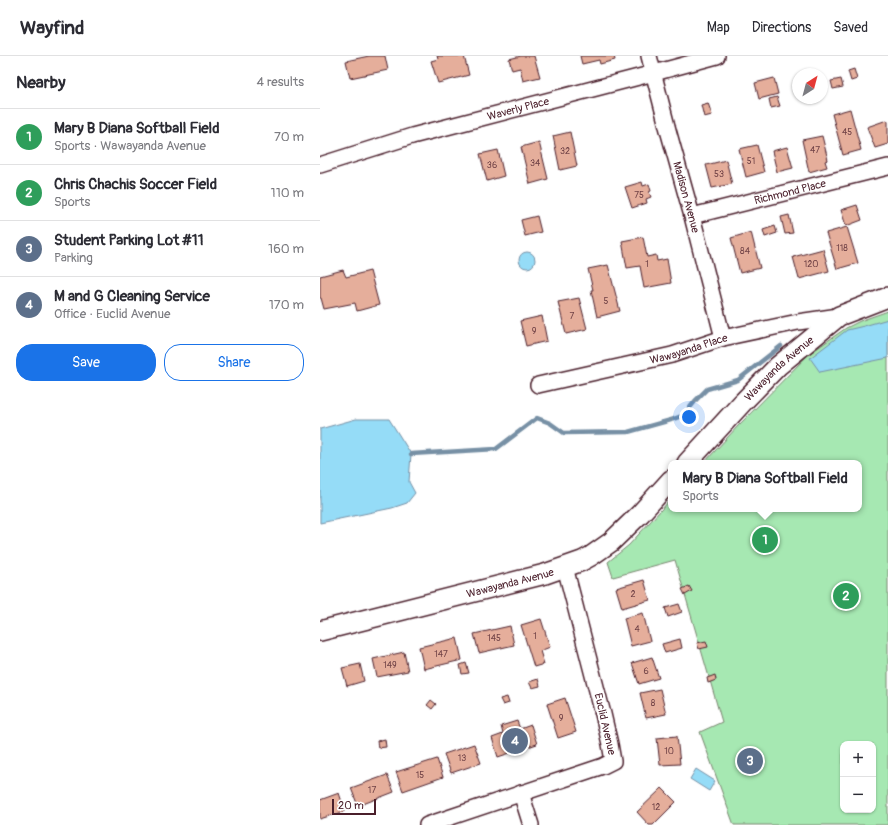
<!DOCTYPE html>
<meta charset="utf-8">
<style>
:root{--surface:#fff;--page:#f7f7f7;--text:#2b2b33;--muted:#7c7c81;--line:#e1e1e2;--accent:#1a73e8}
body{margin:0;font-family:Pangolin,sans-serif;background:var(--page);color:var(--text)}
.controls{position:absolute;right:12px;bottom:12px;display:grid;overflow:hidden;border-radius:8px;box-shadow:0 1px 3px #0004}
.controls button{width:36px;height:36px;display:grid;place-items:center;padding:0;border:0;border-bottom:1px solid var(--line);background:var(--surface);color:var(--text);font:20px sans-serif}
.compass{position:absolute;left:472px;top:12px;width:36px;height:36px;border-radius:50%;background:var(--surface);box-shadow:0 1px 3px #0004;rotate:36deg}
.scale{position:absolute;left:12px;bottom:10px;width:44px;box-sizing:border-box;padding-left:4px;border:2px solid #4a1f2b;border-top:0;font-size:11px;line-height:14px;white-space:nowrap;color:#4a1f2b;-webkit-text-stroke:3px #fff;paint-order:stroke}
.you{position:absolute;left:369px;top:361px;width:14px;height:14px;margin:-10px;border:3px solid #fff;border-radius:50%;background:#1a73e8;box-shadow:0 0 0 6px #1a73e833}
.badge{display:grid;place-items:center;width:26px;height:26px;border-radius:50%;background:var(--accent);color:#fff;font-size:13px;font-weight:700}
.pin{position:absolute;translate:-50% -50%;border:2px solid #fff;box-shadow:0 1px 4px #0006}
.popup{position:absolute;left:348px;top:404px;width:194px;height:52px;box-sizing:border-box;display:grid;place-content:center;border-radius:8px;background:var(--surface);filter:drop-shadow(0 1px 3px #0005);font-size:13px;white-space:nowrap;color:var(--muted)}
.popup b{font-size:15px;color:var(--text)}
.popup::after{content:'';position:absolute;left:50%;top:100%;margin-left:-8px;border:8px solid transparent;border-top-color:var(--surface)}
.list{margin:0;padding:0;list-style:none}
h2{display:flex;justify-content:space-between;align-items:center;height:52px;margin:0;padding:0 16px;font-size:17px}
h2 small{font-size:13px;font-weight:400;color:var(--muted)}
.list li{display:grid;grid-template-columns:26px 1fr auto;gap:12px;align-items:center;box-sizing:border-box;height:56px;padding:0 16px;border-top:1px solid var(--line)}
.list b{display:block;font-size:15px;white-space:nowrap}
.list p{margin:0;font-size:13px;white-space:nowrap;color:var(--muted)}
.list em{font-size:13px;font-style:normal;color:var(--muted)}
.actions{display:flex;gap:8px;padding:12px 16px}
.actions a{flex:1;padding:9px 0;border:1px solid var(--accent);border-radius:16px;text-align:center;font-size:14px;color:var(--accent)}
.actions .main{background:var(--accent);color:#fff}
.map{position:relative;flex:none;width:568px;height:769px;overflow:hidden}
header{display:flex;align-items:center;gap:24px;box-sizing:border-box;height:56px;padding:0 20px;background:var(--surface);border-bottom:1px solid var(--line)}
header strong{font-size:19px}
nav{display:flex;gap:22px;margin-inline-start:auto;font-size:14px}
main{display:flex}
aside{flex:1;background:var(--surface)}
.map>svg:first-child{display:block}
.green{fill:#a6e8b2;stroke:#78846e;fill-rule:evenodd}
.water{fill:#95dcf7;stroke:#7790a5}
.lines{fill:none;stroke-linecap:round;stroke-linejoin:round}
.stream{stroke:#7790a5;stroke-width:4.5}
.building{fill:#e5ae9b;stroke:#4a1f2b}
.minor-casing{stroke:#4a1f2b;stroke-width:18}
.tertiary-casing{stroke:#4a1f2b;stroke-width:22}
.minor{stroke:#fff;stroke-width:15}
.tertiary{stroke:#fff;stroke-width:19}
.labels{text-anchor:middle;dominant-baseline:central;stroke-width:3.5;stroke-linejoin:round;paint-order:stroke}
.number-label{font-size:9px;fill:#714347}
.street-label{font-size:11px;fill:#4a1f2b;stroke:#fff}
</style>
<header>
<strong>Wayfind</strong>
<nav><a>Map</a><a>Directions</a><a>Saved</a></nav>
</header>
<main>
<aside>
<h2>Nearby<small>4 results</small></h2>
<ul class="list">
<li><span class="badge" style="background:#2e9e5b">1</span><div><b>Mary B Diana Softball Field</b><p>Sports · Wawayanda Avenue</p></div><em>70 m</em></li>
<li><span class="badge" style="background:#2e9e5b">2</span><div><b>Chris Chachis Soccer Field</b><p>Sports</p></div><em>110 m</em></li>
<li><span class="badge" style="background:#5c6f8a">3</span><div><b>Student Parking Lot #11</b><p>Parking</p></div><em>160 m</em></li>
<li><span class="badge" style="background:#5c6f8a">4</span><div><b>M and G Cleaning Service</b><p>Office · Euclid Avenue</p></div><em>170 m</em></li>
</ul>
<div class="actions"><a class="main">Save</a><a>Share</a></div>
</aside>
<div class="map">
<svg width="568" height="769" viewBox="0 0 568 769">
<rect width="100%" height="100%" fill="#fff"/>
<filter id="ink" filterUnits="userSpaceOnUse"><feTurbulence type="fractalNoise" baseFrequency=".025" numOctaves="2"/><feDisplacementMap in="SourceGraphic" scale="8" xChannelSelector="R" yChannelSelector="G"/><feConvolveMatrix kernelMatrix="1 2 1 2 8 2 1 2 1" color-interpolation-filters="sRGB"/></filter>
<g filter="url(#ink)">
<path class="green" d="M568 255V769H414L380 676 402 666 355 504 293 521 288 506 309 489 351 443V453H539V407H384L418 370 489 298 526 272 540 265ZM523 688H553V754H523Z"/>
<path class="water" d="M199 204a8 8 0 1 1 16 0a8 8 0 1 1-16 0Z
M568 263V302L500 316 490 302 527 274 544 270Z
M36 363H69L91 398 89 426 95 437 87 447 72 452 0 467V373Z
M376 713 395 725 389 735 370 723Z"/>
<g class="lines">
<path class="stream" d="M91 398 176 393 217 362 230 367 244 377 308 376 351 364 364 359 376 344 387 333 418 324 461 290"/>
</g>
<path class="building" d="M49 0H65L68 14 30 22 26 5Z
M117 0H144L149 19 118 27 111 5 118 3Z
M201 0H214L220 21 203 25 200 12 192 14 189 3Z
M260 0H294L295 4 280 8 279 4 262 8Z
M534 13 537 23 531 25 528 15Z
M454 22 458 38 439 43 435 27Z
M521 23 523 31 513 33 511 25Z
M457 41 460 50 451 52 449 43Z
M388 47 392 59 384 61 381 49Z
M530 53 541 94 523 99 512 58Z
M567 64 568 66V88L555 92 547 71Z
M250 76 257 110 240 114 233 80Z
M502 80 508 104 505 105 507 111 489 116 482 84Z
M219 86 228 123 210 128 201 91Z
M437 89 444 116 426 121 419 93Z
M467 91 473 112 457 116 452 95Z
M178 94 184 120 167 125 160 98Z
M406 104 412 128 392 132 386 109Z
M322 126 323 130 329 128 331 135 329 136 331 141 326 143 327 147 312 152 305 131Z
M537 149 542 164 526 170 521 154Z
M469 159 473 177 465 178 461 161Z
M217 160 221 176 205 180 201 164Z
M455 170 457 177 445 181 443 174Z
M527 171 538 207 517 213 506 177Z
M431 176 440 212 420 217 411 182Z
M323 181 327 201 336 199 337 205 347 203 351 227 324 232 320 210 307 212 302 185Z
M503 193 509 215 479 223 473 201Z
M288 209 300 255 277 261 271 234H273L268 213Z
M23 214 26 221 50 215 59 249 37 255 35 247 4 253 1 242H0V220Z
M259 242 267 273 246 278 238 246Z
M222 260 227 285 206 290 200 265Z
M324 524 330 544 302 552 296 532Z
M369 530 372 535 365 539 362 533Z
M359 548 362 556 348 561 345 552Z
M323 557 330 585 311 590 304 562Z
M221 563 230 591 220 595 224 608 214 611 201 569Z
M190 570 194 589 159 597 154 578Z
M137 582 142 604 104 613 99 591Z
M360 583 362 592 345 597 342 588Z
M386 585 388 591 379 593 377 587Z
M84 596 88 615 57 621 53 603Z
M332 601 339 622 319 628 312 607Z
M146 607 149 617 142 618 140 609Z
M40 608 44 625 27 630 22 612Z
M395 619 396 624 388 627 387 622Z
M218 623 220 630 212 632 209 626Z
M340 633 346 658 326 662 320 637Z
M187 641 189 647 183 649 180 643Z
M245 642 256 676 238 682 227 648Z
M111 644 116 648 112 653 107 649Z
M197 665 200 673 211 669 217 688 178 701 172 682 183 678 181 670Z
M357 680 360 708 340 709 337 682Z
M65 683 66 691 58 692 57 685Z
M154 688 161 707 131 717 124 698Z
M117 703 123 721 83 735 76 716Z
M67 719 74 736 38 750 31 732Z
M342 732 356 746 333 769H329L317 756Z
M19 737 25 755 0 763V744Z"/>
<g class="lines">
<defs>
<g id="minor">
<path id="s1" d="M329 0 348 74 372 160 403 282"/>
<path id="s2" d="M0 109 92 80 334 17 397 0"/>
<path id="s3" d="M372 160 568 111"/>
<path id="s4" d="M218 329 352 299 403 282 478 266 519 260"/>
<path d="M201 737 211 769"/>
<path d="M107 769 283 710 293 705 290 688 283 658 245 511"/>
</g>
<g id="tertiary">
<path id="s5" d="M367 407 423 346 458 310 519 260 568 241"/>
<path id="s6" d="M0 575 225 518 262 505 271 500 291 486 320 458 351 424"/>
</g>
</defs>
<use href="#minor" class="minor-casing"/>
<use href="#tertiary" class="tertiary-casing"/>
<use href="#minor" class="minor"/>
<use href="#tertiary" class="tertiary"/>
</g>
</g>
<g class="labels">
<g class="number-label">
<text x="527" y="76">45</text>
<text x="495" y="94">47</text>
<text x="245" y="95">32</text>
<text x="431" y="105">51</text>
<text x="215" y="107">34</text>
<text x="172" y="109">36</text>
<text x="399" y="118">53</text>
<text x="319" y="139">75</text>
<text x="522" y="192">118</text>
<text x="425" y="195">84</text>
<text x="327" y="208">1</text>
<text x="491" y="208">120</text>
<text x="286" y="245">5</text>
<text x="252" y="260">7</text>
<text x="214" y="275">9</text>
<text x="313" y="538">2</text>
<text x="317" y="573">4</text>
<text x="215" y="580">1</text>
<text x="174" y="582">145</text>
<text x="121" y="598">147</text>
<text x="70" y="609">149</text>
<text x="326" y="615">6</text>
<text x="333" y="647">8</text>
<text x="241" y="662">9</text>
<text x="349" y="695">10</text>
<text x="142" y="702">13</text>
<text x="100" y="719">15</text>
<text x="52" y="734">17</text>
<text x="336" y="751">12</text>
</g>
<g class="street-label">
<text stroke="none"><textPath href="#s2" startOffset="206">Waverly Place</textPath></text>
<text stroke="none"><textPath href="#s3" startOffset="101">Richmond Place</textPath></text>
<text stroke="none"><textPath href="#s1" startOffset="146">Madison Avenue</textPath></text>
<text stroke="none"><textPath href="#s4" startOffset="155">Wawayanda Place</textPath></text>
<text stroke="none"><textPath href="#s5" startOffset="132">Wawayanda Avenue</textPath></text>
<text stroke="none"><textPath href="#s6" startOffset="196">Wawayanda Avenue</textPath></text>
<text transform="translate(285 668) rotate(77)">Euclid Avenue</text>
</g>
</g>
</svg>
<div class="controls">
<button>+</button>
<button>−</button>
</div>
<svg class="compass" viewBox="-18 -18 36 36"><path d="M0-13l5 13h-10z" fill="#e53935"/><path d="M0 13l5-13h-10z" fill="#7c7c81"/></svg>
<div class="scale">20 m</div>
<div class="you"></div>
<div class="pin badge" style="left:445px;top:484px;background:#2e9e5b">1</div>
<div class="popup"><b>Mary B Diana Softball Field</b>Sports</div>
<div class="pin badge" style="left:526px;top:540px;background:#2e9e5b">2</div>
<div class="pin badge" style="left:430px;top:705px;background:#5c6f8a">3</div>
<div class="pin badge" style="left:195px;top:685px;background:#5c6f8a">4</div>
</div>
</main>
